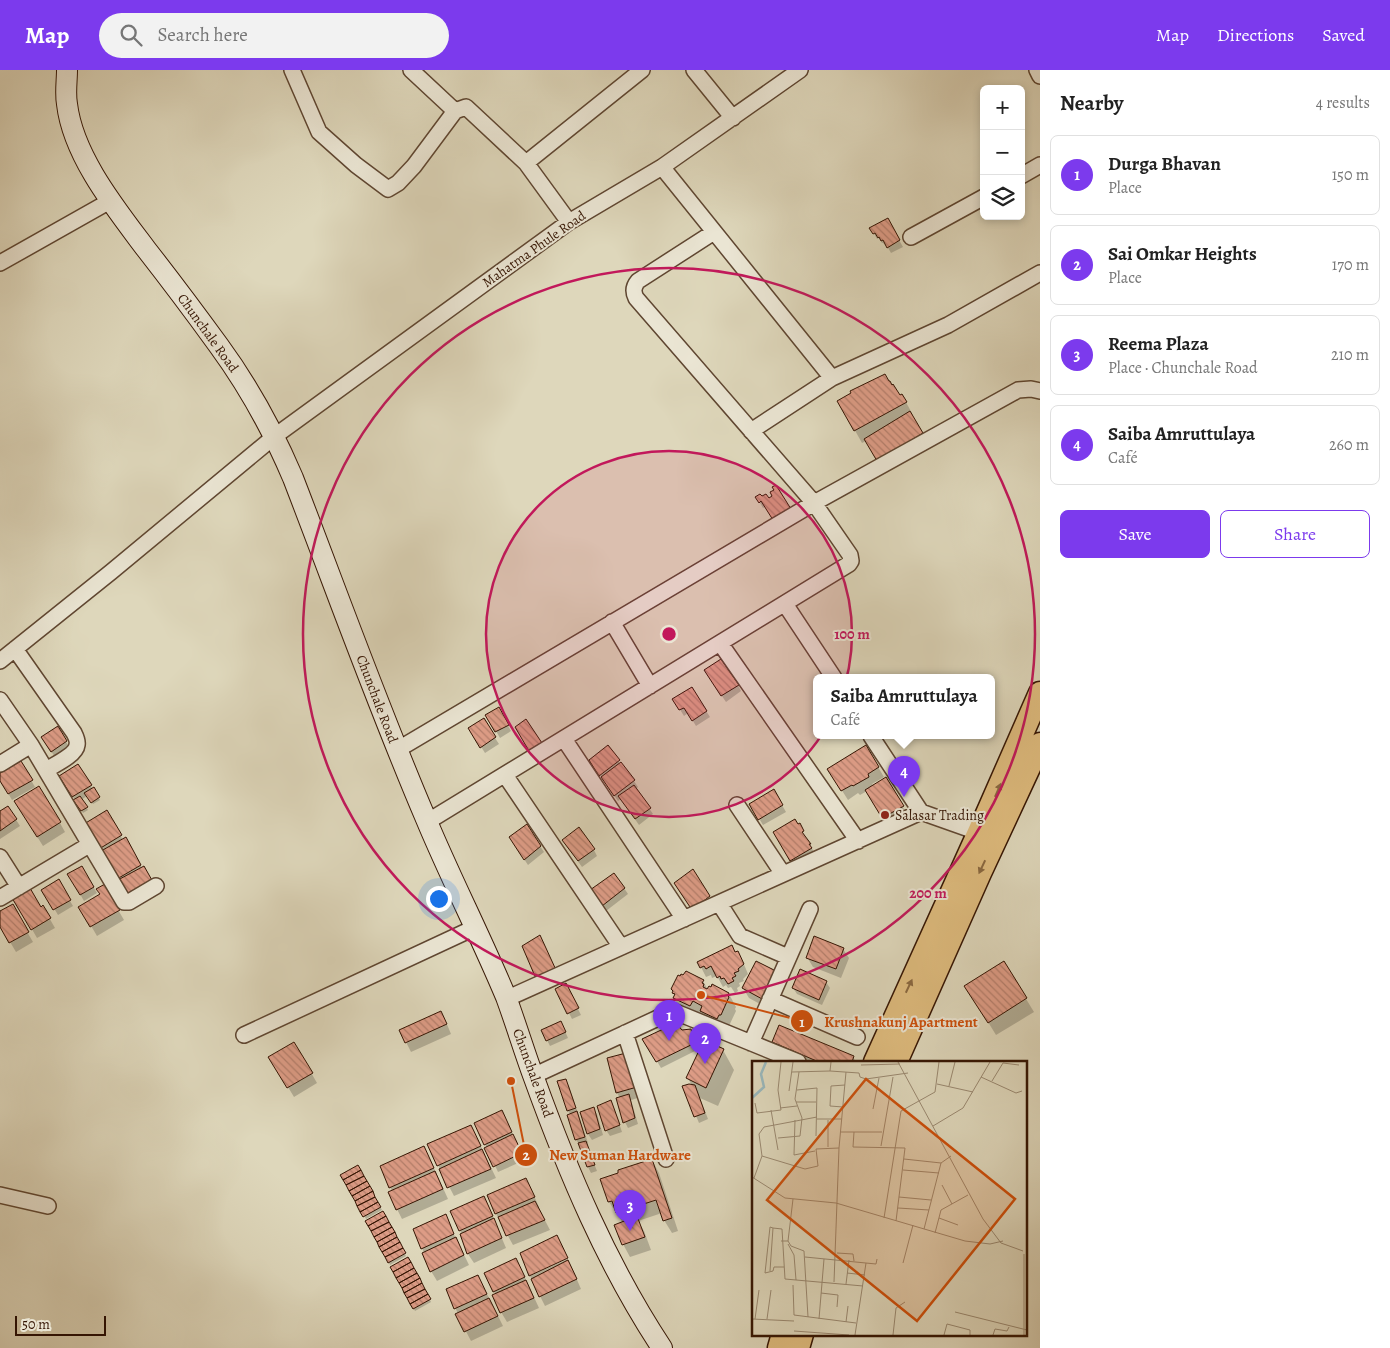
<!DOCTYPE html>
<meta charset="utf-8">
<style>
:root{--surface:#fff;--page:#f2f2f2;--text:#222;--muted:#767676;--line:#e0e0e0;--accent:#7c3aed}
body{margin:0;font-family:Alegreya,serif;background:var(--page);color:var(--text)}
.controls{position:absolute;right:15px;top:15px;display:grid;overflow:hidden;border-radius:8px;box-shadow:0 2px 8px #0003}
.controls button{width:45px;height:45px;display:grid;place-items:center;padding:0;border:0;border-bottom:1px solid var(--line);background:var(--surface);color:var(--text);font:25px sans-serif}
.scale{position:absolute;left:15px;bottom:12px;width:91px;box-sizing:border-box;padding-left:5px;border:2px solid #351503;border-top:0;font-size:14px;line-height:18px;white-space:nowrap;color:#351503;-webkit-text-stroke:4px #eae5d3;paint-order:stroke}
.you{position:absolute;left:438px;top:828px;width:18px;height:18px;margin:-12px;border:4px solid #fff;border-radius:50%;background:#1a73e8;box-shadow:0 0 0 8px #1a73e833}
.badge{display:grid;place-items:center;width:32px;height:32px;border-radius:50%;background:var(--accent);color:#fff;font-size:16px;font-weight:700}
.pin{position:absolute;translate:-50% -41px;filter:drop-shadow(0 1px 2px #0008)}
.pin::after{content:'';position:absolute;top:26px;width:18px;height:15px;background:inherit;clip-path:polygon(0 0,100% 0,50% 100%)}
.popup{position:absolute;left:813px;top:604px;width:182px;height:65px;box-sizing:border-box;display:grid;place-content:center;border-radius:8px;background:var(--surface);filter:drop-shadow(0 1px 4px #0005);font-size:16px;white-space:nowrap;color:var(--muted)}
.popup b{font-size:19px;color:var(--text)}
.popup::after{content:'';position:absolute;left:50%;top:100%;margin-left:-10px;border:10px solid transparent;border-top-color:var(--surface)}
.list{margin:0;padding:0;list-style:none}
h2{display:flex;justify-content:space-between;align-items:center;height:65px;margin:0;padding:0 20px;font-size:21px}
h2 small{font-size:16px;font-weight:400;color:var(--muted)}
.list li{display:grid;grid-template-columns:32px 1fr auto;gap:15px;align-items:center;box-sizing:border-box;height:80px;margin:0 10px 10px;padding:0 10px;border:1px solid var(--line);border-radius:8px}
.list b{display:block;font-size:19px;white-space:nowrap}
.list p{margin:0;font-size:16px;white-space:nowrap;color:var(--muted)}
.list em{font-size:16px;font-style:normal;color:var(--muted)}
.actions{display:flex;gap:10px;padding:15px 20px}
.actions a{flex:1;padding:11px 0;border:1px solid var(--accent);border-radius:8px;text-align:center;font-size:18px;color:var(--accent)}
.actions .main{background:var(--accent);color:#fff}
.icon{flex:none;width:28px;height:28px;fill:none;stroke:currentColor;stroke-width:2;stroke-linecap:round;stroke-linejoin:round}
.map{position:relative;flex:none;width:1040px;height:1278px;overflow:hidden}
header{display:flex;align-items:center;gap:30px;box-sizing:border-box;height:70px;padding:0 25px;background:var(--accent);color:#fff}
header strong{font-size:24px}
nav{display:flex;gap:28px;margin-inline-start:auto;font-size:18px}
.search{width:350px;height:45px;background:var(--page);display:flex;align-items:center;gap:12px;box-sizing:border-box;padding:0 18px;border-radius:28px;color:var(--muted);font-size:19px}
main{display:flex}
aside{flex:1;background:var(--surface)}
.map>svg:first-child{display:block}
.shadow{fill:#0003}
.building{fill:url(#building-back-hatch);stroke:#351503}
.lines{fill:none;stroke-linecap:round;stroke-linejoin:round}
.street-casing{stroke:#5f4631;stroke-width:18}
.secondary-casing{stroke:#351503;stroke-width:22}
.primary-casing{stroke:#351503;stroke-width:25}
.street{stroke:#eae5d3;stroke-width:15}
.secondary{stroke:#eae5d3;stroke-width:20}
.primary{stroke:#dfbc7e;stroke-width:22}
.oneway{fill:#8a6840}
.ring{fill:none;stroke:#c2185b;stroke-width:2.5}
.poi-dot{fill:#8f2418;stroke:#eae5d3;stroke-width:2}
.labels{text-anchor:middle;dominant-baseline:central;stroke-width:4;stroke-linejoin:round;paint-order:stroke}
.street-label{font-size:14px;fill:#351503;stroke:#eae5d3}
.poi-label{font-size:14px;fill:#351503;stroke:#eae5d3;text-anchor:start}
.inset-river{fill:none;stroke:#98b7bc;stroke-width:2.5}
.inset-road{fill:none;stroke:#9a8971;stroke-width:1}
.view{fill:#cd4f0b;fill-opacity:0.15;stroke:#cd4f0b;stroke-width:2.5}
.inset-edge{fill:none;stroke:#351503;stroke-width:2.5}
.centre{fill:#c2185b;stroke:#eae5d3;stroke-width:2.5}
.ring-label{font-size:15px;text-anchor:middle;font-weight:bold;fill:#c2185b;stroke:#eae5d3;stroke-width:4;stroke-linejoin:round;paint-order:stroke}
.leader{fill:none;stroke:#cd4f0b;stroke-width:2}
.callout-dot{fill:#cd4f0b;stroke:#eae5d3;stroke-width:2}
.mark-label{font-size:15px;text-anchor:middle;font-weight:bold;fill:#fff}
.callout-label{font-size:15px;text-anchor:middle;font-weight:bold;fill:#cd4f0b;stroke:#eae5d3;stroke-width:4;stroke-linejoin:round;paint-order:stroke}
</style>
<header>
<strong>Map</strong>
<div class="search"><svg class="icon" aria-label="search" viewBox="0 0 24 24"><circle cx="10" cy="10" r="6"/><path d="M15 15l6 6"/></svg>Search here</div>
<nav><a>Map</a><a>Directions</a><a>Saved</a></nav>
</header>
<main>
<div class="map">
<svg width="1040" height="1278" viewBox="0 0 1040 1278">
<defs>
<pattern id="building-back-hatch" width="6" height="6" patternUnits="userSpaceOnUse" patternTransform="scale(1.25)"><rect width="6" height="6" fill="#dd9c86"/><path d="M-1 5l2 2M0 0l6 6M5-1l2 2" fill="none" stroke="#b47e6b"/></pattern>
</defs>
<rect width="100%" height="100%" fill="#ded7bb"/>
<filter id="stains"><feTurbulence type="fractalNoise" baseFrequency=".004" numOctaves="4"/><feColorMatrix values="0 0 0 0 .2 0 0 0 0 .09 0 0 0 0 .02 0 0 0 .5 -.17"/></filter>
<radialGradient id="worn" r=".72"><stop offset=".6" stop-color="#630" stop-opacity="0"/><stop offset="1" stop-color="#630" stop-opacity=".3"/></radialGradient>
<path class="shadow" d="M887 149 903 177 891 183 887 176H886L883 173H882L879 168 877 169 871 158Z
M902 325 913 345 912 346 928 373 884 400 866 371 862 373 839 332Z
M757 428 769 430 794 446 765 437 763 438Z
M709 607 738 615 741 621 726 632Z
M692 619 710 647 696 656 688 643 684 646 674 630Z
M499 639 511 661 500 668 487 645Z
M483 650 499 674 485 683 470 659Z
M57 658 70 678 55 687 46 674Z
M866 677 884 707 872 714 874 717 902 736 910 749 891 761 867 721 860 725 858 723 848 730 829 700Z
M618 691 634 711 638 717 636 719 653 744 639 755 621 729 618 731 594 697Z
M21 693 35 717 12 730 0 709V704Z
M77 695 100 730 93 734 87 726 81 730 88 740 83 743 60 706Z
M774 721 786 742 763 755 751 735Z
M8 737 20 756 0 769V743Z
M21 741 60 753 65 762 43 776Z
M107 742 123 770 125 769 142 798 130 832 85 754Z
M799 755 815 784 796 800 774 763Z
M514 774 540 776 544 782 528 795Z
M567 776 594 780 597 786 582 797Z
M81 797 97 823 84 831 69 805Z
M58 811 73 836 58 845 43 820Z
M104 816 124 850 97 866 80 837 101 825Z
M624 818 628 824 606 841 596 827Z
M14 828 41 839 43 837 55 858 37 868Z
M12 836 33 872 16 882 0 855V843Z
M843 879 849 888 841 908 813 897 807 887Z
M743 892 748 904 743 909 744 911 739 913 740 916 737 918 738 921 735 923 731 917 728 918 726 915 723 917 717 906 712 908 711 905 706 907 699 893Z
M1004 893 1034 942 996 965 974 929Z
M703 911 708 920 729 924 736 937 735 939 736 941 728 958 709 954 704 945 700 944 698 949 682 941 674 928 675 926 673 923Z
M826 912 830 918 822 935 797 924 793 918Z
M782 913 769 939 749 928 743 918Z
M557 919 569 921 581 945 572 949Z
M446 952 451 964 411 982 400 960Z
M564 959 568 968 550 976 547 970Z
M690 960 694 966 697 980 661 998 644 969Z
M773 972 853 987 856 992H797L781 985Z
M294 973 317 1013 294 1027 270 987Z
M723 980 734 1000 718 1036 700 1028 708 1049 699 1053 684 1017 692 1016 688 1008Z
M626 984 641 1027 631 1030 638 1054 628 1058 625 1052 620 1028 617 1023Z
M565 1010 569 1016 588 1073 586 1074 597 1101 591 1103 588 1097 580 1075 576 1070 571 1045 568 1041Z
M611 1032 614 1038 622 1062 610 1066 606 1060Z
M593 1038 597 1044 603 1065 592 1070 588 1064 582 1042Z
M502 1041 525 1090 498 1102 485 1074Z
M476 1066 496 1108 454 1126 438 1095Z
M429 1087 448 1129 402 1149 397 1139 392 1121 390 1117Z
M652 1090 659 1103 678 1161 672 1163 664 1150 662 1143 638 1151 644 1161 651 1180 630 1187 623 1174V1153L609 1132 602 1110Z
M358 1097 382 1140 366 1149 342 1105Z
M531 1119 539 1137H538L550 1160 513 1175 496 1144 488 1126Z
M489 1138 506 1178 474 1193 468 1184 460 1160Z
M383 1143 406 1186 390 1195 367 1151Z
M445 1146 469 1195 437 1211 431 1201 422 1178Z
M408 1189 431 1232 415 1241 392 1198Z
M568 1189 581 1219 545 1236 530 1206Z
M521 1199 539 1238 507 1252 501 1242 494 1221Z
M478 1206 503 1256 471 1271 457 1244H458L448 1220Z"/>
<path class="building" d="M888 148 900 170 887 178 883 170 881 171 879 167 878 168 875 163 873 164 869 158Z
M885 304 889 311H890L892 315 893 314 900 325 902 324 907 332 854 361 837 331 851 323 850 321Z
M910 341 923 363 877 391 864 369Z
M776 415 791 439 773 450 761 431 759 433 755 427 760 424 762 426 766 424 769 428 772 426 770 422 774 420 772 417Z
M721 589 739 615 721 626 704 600Z
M692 617 707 641 692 651 684 638 679 640 672 629Z
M499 637 509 655 495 662 485 645Z
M484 648 496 667 480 678 468 658Z
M526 649 542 673 529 681 515 657Z
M58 656 67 671 51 682 41 667Z
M608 675 620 690 599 706 589 690Z
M866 675 879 697 868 704 869 707 853 716 852 715 841 721 827 699Z
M21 691 33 710 8 724 0 711V703Z
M621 692 635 710 614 726 601 707Z
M78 694 92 715 72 727 59 706Z
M886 707 904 736 882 748 865 720Z
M634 715 651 738 635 749 618 726Z
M39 716 61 752 37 767 14 731Z
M94 717 100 727 91 733 84 723Z
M774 719 783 735 758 750 749 734Z
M80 726 88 737 81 741 73 730Z
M8 736 17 749 0 761V741Z
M107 740 122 765 99 779 84 754Z
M795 749 798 754 800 753 804 761 802 762 811 774H809L812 778 790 791 773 762Z
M527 754 541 776 524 790 509 767Z
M579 757 595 779 578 791 562 770Z
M126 767 141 795 117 809 101 781Z
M82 796 94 817 80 825 67 804Z
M144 796 153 812 125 827 116 811Z
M693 799 710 826 692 840 674 813Z
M614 803 625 818 602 836 590 820Z
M59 809 71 830 53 840 41 820Z
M105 814 120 840 90 857 78 837 100 824 96 819Z
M30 818 41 837 43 835 51 848 31 860 12 828Z
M13 834 29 862 9 873 0 857V841Z
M540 865 556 900 537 911 522 876Z
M814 866 844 878 836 899 806 888Z
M732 875 735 882 738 881 744 894 738 899 739 901 734 903 736 906 732 908 734 911 728 914 724 908 721 909 720 906 717 908 711 896 706 899 704 896 700 898 697 892Z
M756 891 778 902 764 930 742 918Z
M1004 891 1027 928 988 953 964 916Z
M800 899 827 911 819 930 792 918Z
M686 901 704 910 702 913 704 914 703 917 707 919 709 916 711 917 712 914 729 923 728 926 729 927 721 945H719L717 949 700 941 702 936 693 931 690 936 673 928 675 924 672 923 673 921 671 919 678 905 680 906 681 904 683 905Z
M566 913 579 938 567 944 555 919Z
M441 941 447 954 405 973 399 960Z
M561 951 566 962 546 971 541 960Z
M676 953 682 960 691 959 695 973 656 992 642 969Z
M779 955 854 986 852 992H819L772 972Z
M704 970 724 979 706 1018 686 1008Z
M294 972 313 1003 287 1018 268 987Z
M626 983 637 1017 616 1023 607 988Z
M566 1009 576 1038 567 1041 557 1011Z
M689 1014 695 1015 705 1043 694 1047 682 1016Z
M629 1024 635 1048 623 1053 616 1028Z
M611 1030 620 1055 605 1061 597 1036Z
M594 1037 600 1059 587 1064 580 1042Z
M502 1040 512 1062 484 1075 474 1053Z
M577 1041 585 1067 575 1070 567 1045Z
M471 1055 481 1076 437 1096 427 1074Z
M513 1064 522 1083 493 1097 484 1078Z
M586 1071 595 1095 587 1097 578 1073Z
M424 1076 434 1098 389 1118 380 1096Z
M482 1079 491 1099 447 1118 439 1099Z
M652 1089 672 1148 663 1151 656 1130 616 1143 612 1131 608 1132 600 1109 618 1103V1100Z
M358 1095 361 1100 343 1110 340 1105Z
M361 1100 364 1106 346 1115 343 1110Z
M435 1101 443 1119 396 1140 388 1122Z
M364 1106 367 1111 349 1121 346 1115Z
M526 1108 535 1127 495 1144 487 1125Z
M367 1111 370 1116 352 1126 349 1121Z
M370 1116 373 1121 355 1131 352 1126Z
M373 1121 375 1127 357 1136 355 1131Z
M484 1126 493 1146 459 1161 450 1141Z
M375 1127 378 1132 360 1142 357 1136Z
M535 1131 545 1150 506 1166 498 1147Z
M378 1132 381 1137 363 1147 360 1142Z
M383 1141 386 1146 368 1156 365 1151Z
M446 1144 454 1164 421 1179 413 1159Z
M386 1146 389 1152 371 1161 368 1156Z
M637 1146 645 1167 622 1175 614 1155Z
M494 1148 502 1168 467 1184 460 1164Z
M389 1152 392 1157 374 1167 371 1161Z
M392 1157 395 1162 377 1172 374 1167Z
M395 1162 397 1167 379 1177 377 1172Z
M557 1165 568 1188 529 1206 520 1183Z
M397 1167 400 1172 382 1182 379 1177Z
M456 1167 464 1185 430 1202 422 1183Z
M400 1172 403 1178 385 1187 382 1182Z
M403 1178 406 1183 388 1193 385 1187Z
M408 1187 411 1192 393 1202 390 1197Z
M516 1188 525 1207 493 1222 484 1203Z
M568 1190 577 1209 539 1227 531 1209Z
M411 1192 414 1198 396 1208 393 1202Z
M414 1198 417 1203 399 1213 396 1208Z
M417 1203 420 1208 402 1218 399 1213Z
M478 1205 487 1224 454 1239 446 1219Z
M420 1208 422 1213 404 1223 402 1218Z
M526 1210 534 1228 500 1243 492 1225Z
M422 1213 425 1219 407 1228 404 1223Z
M425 1219 428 1224 410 1234 407 1228Z
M428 1224 431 1229 413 1239 410 1234Z
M489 1228 498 1246 464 1262 455 1244Z"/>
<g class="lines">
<defs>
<path id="street" d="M292 0 319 62 356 95 388 119 398 113 414 96 455 41 466 37 526 93 569 152
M411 0 455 41
M694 0 733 48
M1037 0 1040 6
M526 93 642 0
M662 97 832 308
M1021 106 1040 95
M911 167 984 127
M0 193 110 131
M751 361 832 308 948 255 1040 203
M785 534 834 608
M612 552 650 616
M720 573 858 771
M15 579 74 663C76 667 78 671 77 675 76 685 54 695 46 700
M0 591 111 502 275 366 569 152 662 97 800 0
M0 630 31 675 124 832H129L156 816
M871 666 921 742
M564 669 684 849
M397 680 814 433 1018 320 1031 319 1040 321
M0 694 31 675
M505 705 621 877
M737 735 783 804
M427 752 849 494 851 491 850 485 814 433 636 228C633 222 633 217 638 211L714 162
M0 787 19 817
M0 828 89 775
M719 833 740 866 788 887
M506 929 921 742 986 765
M770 929 857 967
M625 963 666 1089
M244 965 476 857
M751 973 810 839
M533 1006 673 941 798 992
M0 1125 48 1136"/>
<path id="secondary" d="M67 0C67 11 65 23 67 34 73 86 116 139 146 179 171 211 195 243 219 276 249 317 273 361 293 408 337 522 378 637 426 749 451 809 481 867 506 927 516 954 524 981 534 1008 568 1102 607 1195 662 1278"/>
<path id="primary" d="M875 992 979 762 1040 623
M896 992 980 803 1040 674
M779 1278 783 1264
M798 1278 802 1264"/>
</defs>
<use href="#street" class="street-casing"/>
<use href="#secondary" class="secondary-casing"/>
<use href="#primary" class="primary-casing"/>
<use href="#street" class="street"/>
<use href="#secondary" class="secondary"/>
<use href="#primary" class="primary"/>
</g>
<defs><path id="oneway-solid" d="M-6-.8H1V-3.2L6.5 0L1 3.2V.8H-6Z" transform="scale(1.25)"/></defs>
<g class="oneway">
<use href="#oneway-solid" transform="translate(998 720) rotate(-66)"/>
<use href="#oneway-solid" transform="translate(982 797) rotate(115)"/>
<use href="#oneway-solid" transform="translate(909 916) rotate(-65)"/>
</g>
<circle cx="669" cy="564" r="183" fill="#c2185b" fill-opacity=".12"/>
<g class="ring">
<circle cx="669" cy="564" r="183"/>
<circle cx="669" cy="564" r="366"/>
</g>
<circle class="poi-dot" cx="885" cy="745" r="5"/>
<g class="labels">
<g class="street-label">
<text transform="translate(534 179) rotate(-35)">Mahatma Phule Road</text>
<text transform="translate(208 263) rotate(54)">Chunchale Road</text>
<text transform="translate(377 629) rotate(69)">Chunchale Road</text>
<text transform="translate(533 1003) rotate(70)">Chunchale Road</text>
</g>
<g class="poi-label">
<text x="895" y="745">Salasar Trading</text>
</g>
</g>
<g transform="translate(752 991)">
<rect width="275" height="275" fill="#ded7bb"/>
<path class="inset-river" d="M0 37 12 26 9 13 14 1"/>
<path class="inset-road" d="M79 1 78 10 107 12 108 16 114 18 156 12M146 1 231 158 249 182 271 190M109 4 148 3M40 11 78 10M229 16 264 32 270 30M240 20 251 2 267 4M185 23 221 31M197 25 203 1M45 29 65 27 64 75M37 30 41 1M44 41H64M3 42 5 52 29 49 26 29 29 1M91 46 78 45 79 25 93 24M28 47 45 45M121 48 127 17M19 49 26 89M65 58H90M43 59 42 94 63 90M181 65 211 47 238 1M89 71H130M102 71 101 86 153 87 144 160M7 73 12 66 65 56M7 73 10 95M26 77 48 75 50 57 43 38 47 11M129 85 141 16M76 86V59M152 98 189 102M151 109 187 112M0 116 33 137 84 142 213 180 238 183 251 180M2 117 10 95 53 108 66 105 64 88 87 87M190 124 200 143M147 136 179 139M146 147 177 149M132 157 149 50 183 31 187 1M187 157 206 164M21 167 30 168 33 218 111 225M172 168 189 102 199 95M183 172 189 149 216 134M29 180H36L41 138M36 180 39 185 52 190 56 256M36 183 42 194 44 219M85 192 101 193 102 200M53 196 124 203 125 198M151 202 161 164M18 210 21 167 18 166 13 212 21 210 22 206H32M95 212 113 214M82 221 87 87 94 11M94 223 97 199M41 224 42 254 104 262M69 232 86 234 85 246M203 251 275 269M0 258 42 260M3 258 7 229M15 258 19 229M67 258 72 198M94 261 96 245M42 270 97 274M103 274 114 202M141 274 144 247 153 241M192 274 195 263 218 269V274M241 274 243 268 255 270 257 266M272 274V193"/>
<path class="view" d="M114 18 263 138 165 260 15 139Z"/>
<rect width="275" height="275" class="inset-edge"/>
</g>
<circle cx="669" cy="564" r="8" class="centre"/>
<g class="ring-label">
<text x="852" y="569">100 m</text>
<text x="928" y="828">200 m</text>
</g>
<path class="leader" d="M701 925L802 951M511 1011L526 1085"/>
<g class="callout-dot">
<circle cx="701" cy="925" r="5"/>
<circle cx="511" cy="1011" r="5"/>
<circle cx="802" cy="951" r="12"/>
<circle cx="526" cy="1085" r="12"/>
</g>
<g class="mark-label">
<text x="802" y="957">1</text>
<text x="526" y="1090">2</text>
</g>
<g class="callout-label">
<text x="901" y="957">Krushnakunj Apartment</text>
<text x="620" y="1090">New Suman Hardware</text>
</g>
<rect width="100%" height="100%" filter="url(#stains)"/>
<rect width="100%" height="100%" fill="url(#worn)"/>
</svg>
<div class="controls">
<button>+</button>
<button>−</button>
<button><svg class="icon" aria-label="layers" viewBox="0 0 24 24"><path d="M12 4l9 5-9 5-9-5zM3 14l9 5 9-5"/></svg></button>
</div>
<div class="scale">50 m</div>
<div class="you"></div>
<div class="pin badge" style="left:669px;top:971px">1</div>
<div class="pin badge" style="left:705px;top:994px">2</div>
<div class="pin badge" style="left:630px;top:1161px">3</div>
<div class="pin badge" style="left:904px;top:727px">4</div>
<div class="popup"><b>Saiba Amruttulaya</b>Café</div>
</div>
<aside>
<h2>Nearby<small>4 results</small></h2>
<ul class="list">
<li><span class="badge">1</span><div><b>Durga Bhavan</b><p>Place</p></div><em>150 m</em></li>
<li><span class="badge">2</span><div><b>Sai Omkar Heights</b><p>Place</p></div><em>170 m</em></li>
<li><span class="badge">3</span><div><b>Reema Plaza</b><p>Place · Chunchale Road</p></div><em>210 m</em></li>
<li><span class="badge">4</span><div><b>Saiba Amruttulaya</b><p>Café</p></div><em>260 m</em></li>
</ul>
<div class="actions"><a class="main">Save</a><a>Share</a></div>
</aside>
</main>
